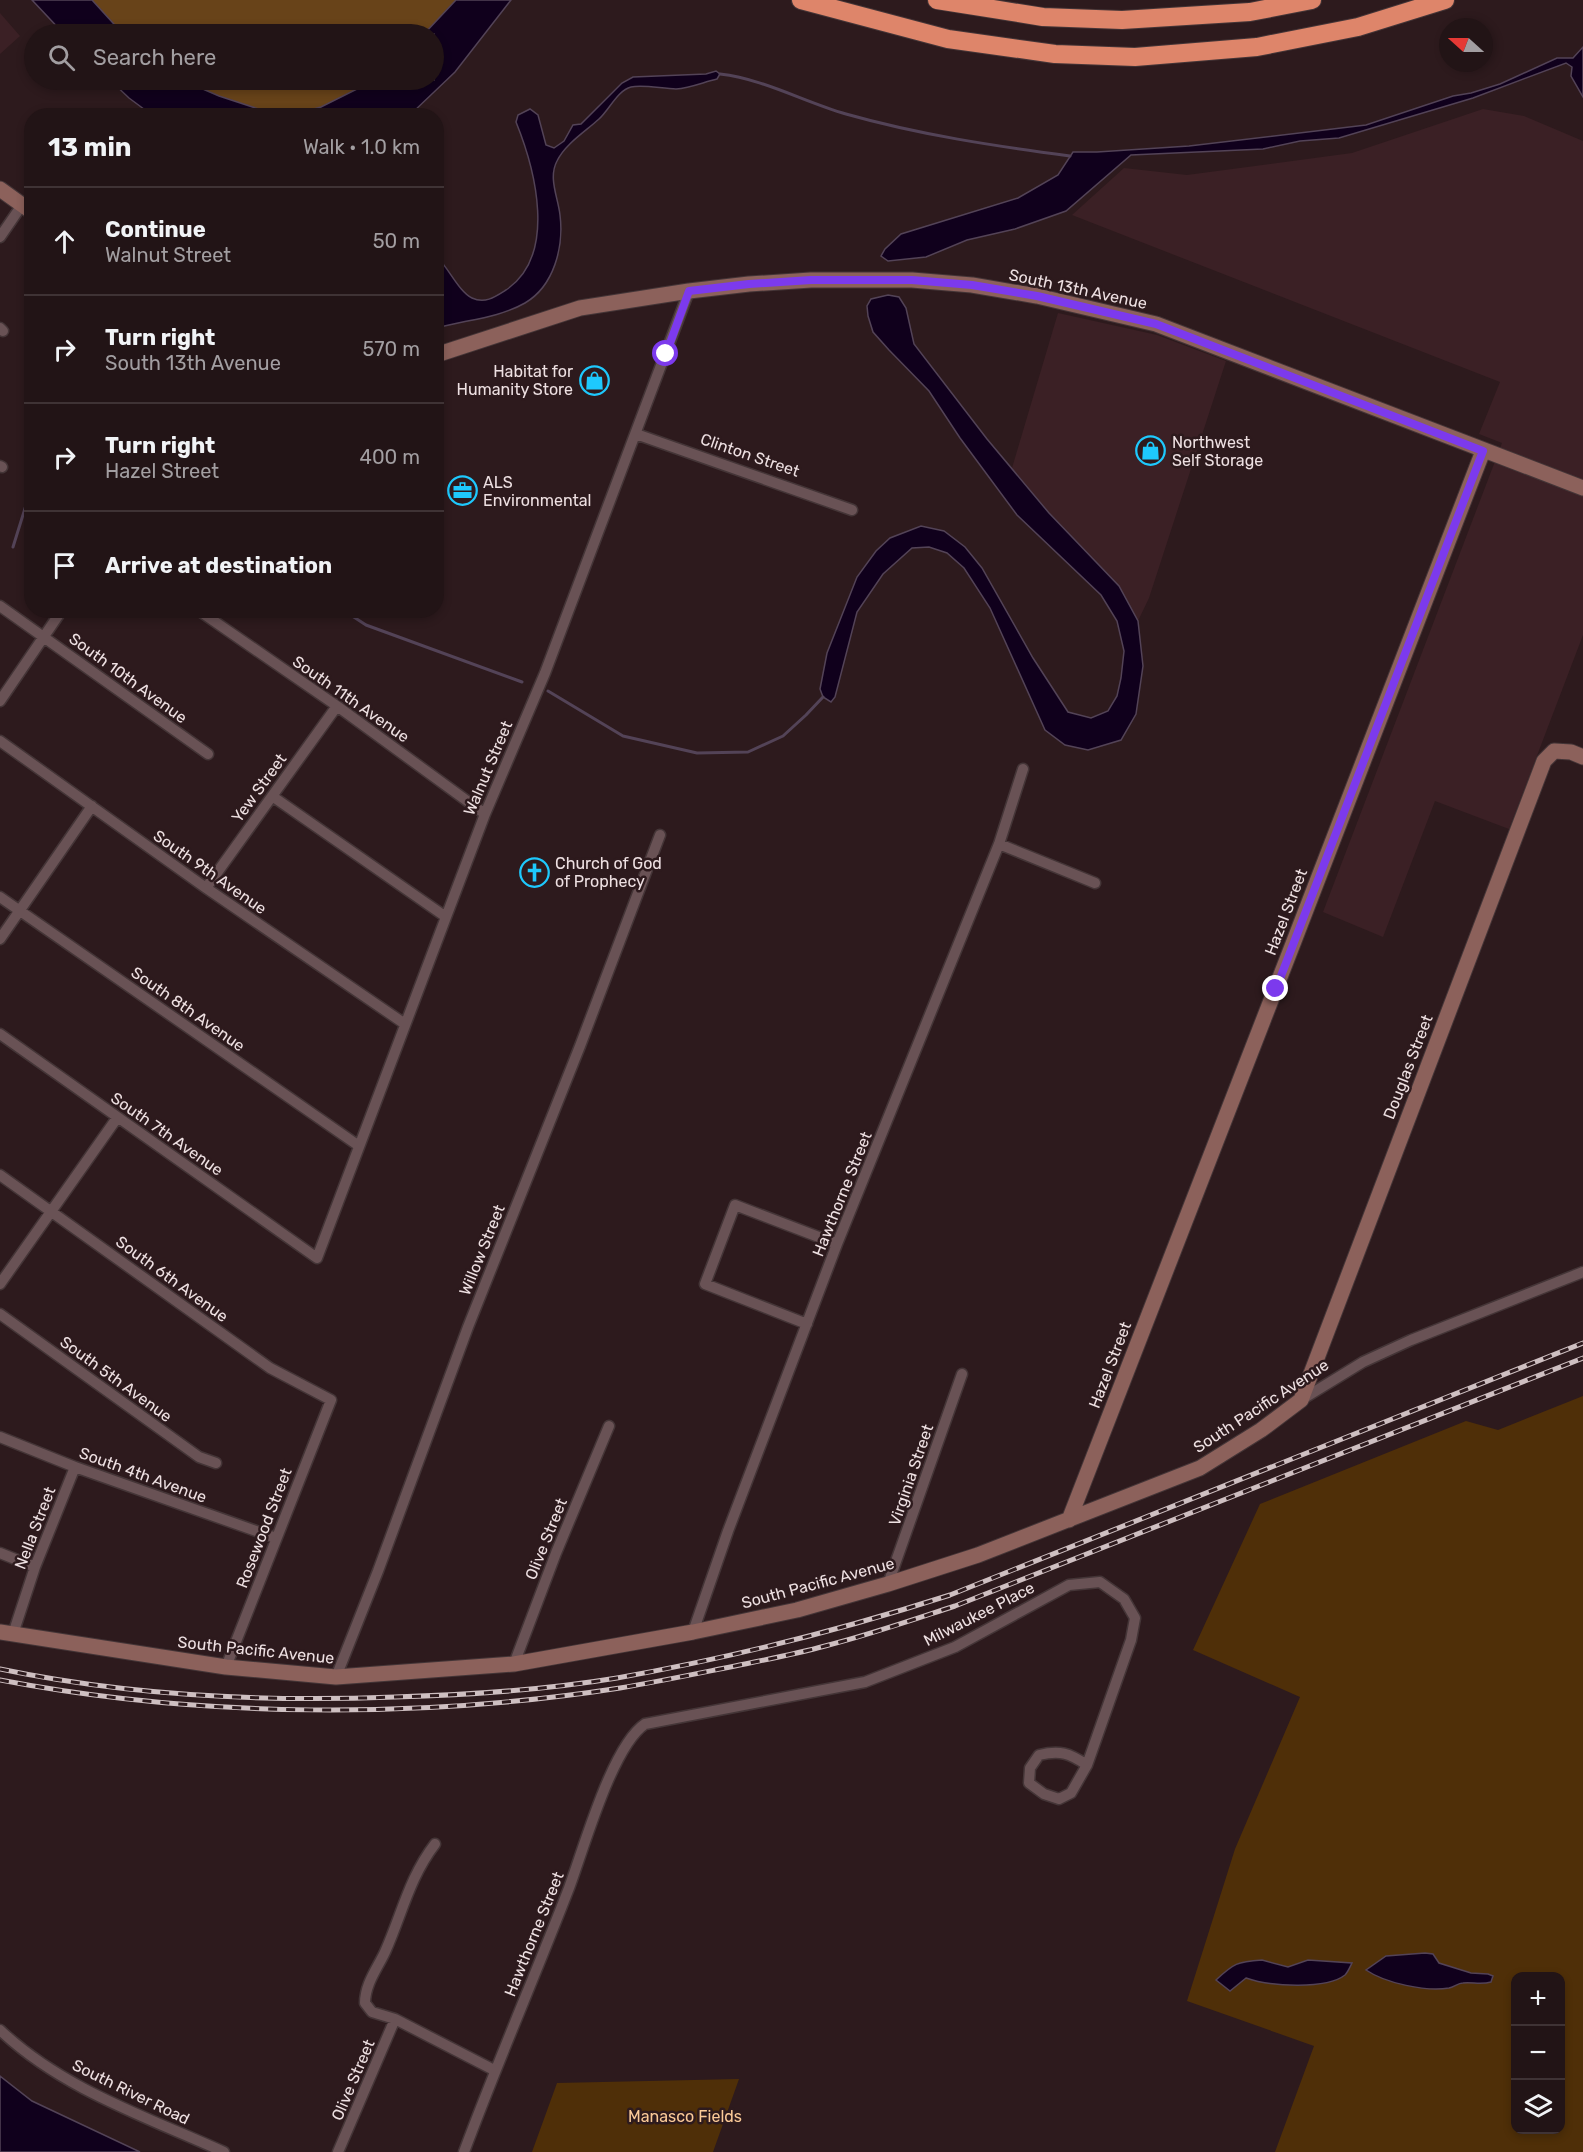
<!DOCTYPE html>
<meta charset="utf-8">
<style>
:root{--surface:#221416;--page:#2a1d1f;--text:#f1f3f6;--muted:#a29ea1;--line:#3f3335}
body{margin:0;font-family:Rubik,sans-serif;background:var(--page);color:var(--text)}
.controls{position:absolute;right:18px;bottom:18px;display:grid;overflow:hidden;border-radius:12px;box-shadow:0 3px 9px #0003}
.controls button{width:54px;height:54px;display:grid;place-items:center;padding:0;border:0;border-bottom:2px solid var(--line);background:var(--surface);color:var(--text);font:30px sans-serif}
.compass{position:absolute;left:1439px;top:18px;width:54px;height:54px;border-radius:50%;background:var(--surface);box-shadow:0 3px 9px #0003;rotate:291deg}
.stop{position:absolute;width:18px;height:18px;margin:-14px;border:4px solid #7c3aed;border-radius:50%;background:#fff}
.stop.end{background:#7c3aed;border-color:#fff;box-shadow:0 2px 6px #0008}
.list{margin:0;padding:0;list-style:none}
h2{display:flex;justify-content:space-between;align-items:center;height:78px;margin:0;padding:0 24px;font-size:26px}
h2 small{font-size:20px;font-weight:400;color:var(--muted)}
.list li{display:grid;grid-template-columns:39px 1fr auto;gap:18px;align-items:center;box-sizing:border-box;height:108px;padding:0 24px;border-top:2px solid var(--line)}
.list b{display:block;font-size:22px;white-space:nowrap}
.list p{margin:0;font-size:20px;white-space:nowrap;color:var(--muted)}
.list em{font-size:20px;font-style:normal;color:var(--muted)}
.icon{flex:none;width:33px;height:33px;fill:none;stroke:currentColor;stroke-width:2;stroke-linecap:round;stroke-linejoin:round}
.map{position:relative;flex:none;width:1583px;height:2152px;overflow:hidden}
.search{position:absolute;background:var(--surface);box-shadow:0 3px 9px #0003;left:24px;top:24px;width:420px;height:66px;display:flex;align-items:center;gap:15px;box-sizing:border-box;padding:0 21px;border-radius:33px;color:var(--muted);font-size:22px}
.panel{position:absolute;background:var(--surface);box-shadow:0 3px 9px #0003;left:24px;top:108px;width:420px;height:510px;border-radius:24px}
.map>svg:first-child{display:block}
.built{fill:#3b2025}
.green{fill:#4f2f08;fill-rule:evenodd}
.forest{fill:#684319}
.water{fill:#10001c;stroke:#534357;stroke-width:1.5}
.lines{fill:none;stroke-linecap:round;stroke-linejoin:round}
.stream{stroke:#534357;stroke-width:3}
.street-casing{stroke:#443537;stroke-width:13}
.secondary-casing{stroke:#443537;stroke-width:17}
.highway-casing{stroke:#443537;stroke-width:20}
.street{stroke:#695255;stroke-width:10}
.secondary{stroke:#8c615b;stroke-width:15}
.highway{stroke:#de856a;stroke-width:18}
.rail-casing{stroke:#cebfc1;stroke-width:5}
.rail{stroke:#2d1a1d;stroke-width:3;stroke-dasharray:9;stroke-linecap:butt}
.route{stroke:#7c3aed;stroke-width:8}
.labels{text-anchor:middle;dominant-baseline:central;stroke-width:5;stroke-linejoin:round;paint-order:stroke}
.street-label{font-size:16px;fill:#eee0e2;stroke:#2d1a1d}
.poi-label{font-size:16px;fill:#eee0e2;stroke:#2d1a1d;text-anchor:start}
.park-label{font-size:16px;fill:#fbca98;stroke:#2d1a1d}
</style>
<div class="map">
<svg width="1583" height="2152" viewBox="0 0 1583 2152">
<rect width="100%" height="100%" fill="#2d1a1d"/>
<path class="built" d="M0 13 20 36 0 54Z
M1483 109 1524 116 1583 141V635L1509 829 1435 801 1383 937 1323 912 1502 443 1479 434 1500 382 1072 215 1124 168 1187 175 1352 153Z
M1058 313 1157 335 1226 361 1149 598 1138 621 1119 586 1049 513 1012 468Z"/>
<path class="green" d="M1583 1396V2152H1275L1314 2046 1187 2001 1235 1849 1300 1697 1193 1650 1260 1504 1466 1421 1498 1430ZM1516 1976H1560V2130H1516Z
M739 2079 713 2152H532L557 2083Z"/>
<path class="forest" d="M92 0H456L424 34H123Z
M182 80H375L321 107 291 116 277 115 219 96Z"/>
<path class="water" d="M32 0H92L123 34H64Z
M456 0H511L455 72 411 114 407 116 291 115 321 107 375 80H434V34H424Z
M1583 47V97L1571 76 1572 67 1566 63 1473 98 1339 138 1300 141 1263 149 1131 155 1066 211 1015 229 967 240 926 257 888 261 881 256 885 249 901 234 1018 198 1058 175 1073 152H1097L1189 146 1366 125 1453 96 1471 93 1500 84 1557 58H1573Z
M716 71 720 74 717 79C704 82 690 88 676 89 663 89 643 84 631 87 618 90 609 110 599 119 586 131 565 144 557 161 548 178 558 197 560 215 564 247 554 286 525 303 499 318 465 320 437 328V257C448 267 459 292 472 298 485 304 495 297 506 290 558 255 535 169 516 122L518 115 530 109 538 115 546 145 554 148 564 141 573 125 581 124 622 83 633 77 706 74Z
M110 80H182L219 96 277 115H152L129 98Z
M888 295 899 297 906 308 914 344 987 439 1049 513 1119 586 1138 621 1143 666 1136 714 1121 740 1088 750 1065 745 1045 730 990 608 964 568 947 553 929 547 912 548 883 574 857 612 835 697 831 702 823 697 820 689 827 653 857 577 876 551 890 538 921 526 944 531 965 547 982 568 1033 658 1068 712 1091 718 1108 711 1117 696 1121 678 1124 651 1117 621 1101 595 1017 515 960 438 929 391 889 350 873 332 868 316 867 306 871 299Z
M1425 1953 1433 1954 1439 1963 1471 1973 1488 1974 1493 1976 1491 1982C1481 1985 1473 1982 1463 1983 1458 1983 1454 1987 1449 1988 1426 1992 1385 1983 1366 1970L1386 1956Z
M1262 1960 1288 1967 1308 1960 1352 1963C1350 1967 1348 1972 1345 1975 1326 1990 1268 1986 1246 1978L1230 1991 1216 1980C1234 1963 1237 1962 1262 1960Z
M0 2076 32 2101 140 2152H0Z"/>
<g class="lines">
<path class="stream" d="M720 74C764 79 804 102 846 114 920 135 995 146 1070 156
M13 547 27 502 32 409
M343 610 366 625 522 682
M548 691 623 736 697 753 748 752 783 736 806 715 823 697"/>
<defs>
<path id="street" d="M0 237 22 205
M0 328 3 331
M636 434 852 510
M0 466 2 467
M0 606 208 754
M198 610 337 706 485 814
M0 701 62 610
M0 741 206 888 405 1024
M272 796 446 917
M999 844 1095 883
M206 888 337 706
M0 897 359 1146
M0 939 92 806
M0 1034 317 1258 485 814 545 673 689 291
M0 1175 270 1368 331 1400 226 1667
M0 1284 117 1118
M0 1314 199 1457 216 1463
M807 1324 705 1284 735 1205 837 1244
M1301 1400 1363 1362 1411 1340 1583 1272
M0 1437 75 1467 276 1538
M0 1553 35 1567
M888 1584 962 1374
M693 1632 728 1531 837 1244 999 844 1023 769
M13 1634 35 1567 75 1467
M514 1664 556 1553 609 1426
M336 1677 378 1571 468 1327 580 1046 660 835
M435 1844C409 1878 402 1914 385 1952 377 1969 365 1984 365 2003L372 2012 395 2019 494 2070
M0 2030C62 2089 147 2117 224 2152
M338 2152 395 2019
M464 2152C497 2063 535 1976 569 1888 584 1848 612 1746 645 1724L865 1682 955 1647 1069 1585 1100 1582 1124 1599 1135 1618 1131 1640 1087 1765 1071 1793 1059 1799 1044 1794 1029 1783 1030 1768 1039 1755C1060 1750 1069 1753 1087 1765"/>
<path id="secondary" d="M0 189 32 212
M436 355 580 308 689 291 749 284 811 280H912L972 285 1037 296 1156 324 1583 488
M1069 1520C1209 1165 1345 807 1483 451
M0 1632 226 1667 336 1677 514 1664 693 1632 797 1610 888 1584 978 1555 1200 1468 1261 1430 1301 1400 1544 761 1554 751 1571 752 1583 757"/>
<path id="highway" d="M801 0 948 39 1055 54 1135 57 1257 47 1358 27 1445 0
M937 0 1043 17 1122 20 1250 12 1312 0"/>
</defs>
<use href="#street" class="street-casing"/>
<use href="#secondary" class="secondary-casing"/>
<use href="#highway" class="highway-casing"/>
<use href="#street" class="street"/>
<use href="#secondary" class="secondary"/>
<use href="#highway" class="highway"/>
<defs>
<path id="rail" d="M0 1669C129 1696 264 1702 395 1697 469 1695 544 1690 617 1678 730 1658 841 1630 950 1595L1583 1343
M0 1680C199 1718 420 1719 620 1688 656 1682 690 1675 725 1668 759 1661 792 1655 825 1646 869 1635 912 1620 955 1606L1583 1358"/>
</defs>
<use href="#rail" class="rail-casing"/>
<use href="#rail" class="rail"/>
</g>
<g class="lines">
<path class="route" d="M666 354 689 291 749 284 811 280H912L972 285 1037 296 1156 324 1483 451 1276 989"/>
</g>
<defs>
<symbol id="shop-ring" viewBox="-11 -11 22 22"><circle r="9.5" fill="#2d1a1d" stroke="#1ec9fd" stroke-width="1.5"/><path d="M-5-2.5h2.3a2.7 3.5 0 0 1 5.4 0H5L5.5 6h-11ZM-1.5-2.5h3a1.5 2.3 0 0 0-3 0Z" fill="#1ec9fd"/></symbol>
<symbol id="office-ring" viewBox="-11 -11 22 22"><circle r="9.5" fill="#2d1a1d" stroke="#1ec9fd" stroke-width="1.5"/><path d="M-6-3h4V-5.5h4V-3h4V5H-6ZM-1-4.5V-3h2v-1.5ZM-6 0V1H6V0Z" fill="#1ec9fd"/></symbol>
<symbol id="church-ring" viewBox="-11 -11 22 22"><circle r="9.5" fill="#2d1a1d" stroke="#1ec9fd" stroke-width="1.5"/><path d="M-1.2-6h2.4v3.5h3.3v2.4h-3.3V6h-2.4V-.1h-3.3v-2.4h3.3Z" fill="#1ec9fd"/></symbol>
</defs>
<g fill-rule="evenodd">
<use href="#shop-ring" x="578" y="364" width="33" height="33"/>
<use href="#shop-ring" x="1134" y="434" width="33" height="33"/>
<use href="#office-ring" x="446" y="474" width="33" height="33"/>
<use href="#church-ring" x="518" y="856" width="33" height="33"/>
</g>
<g class="labels">
<g class="street-label">
<text transform="translate(1078 289) rotate(12)">South 13th Avenue</text>
<text transform="translate(750 455) rotate(19)">Clinton Street</text>
<text transform="translate(128 678) rotate(36)">South 10th Avenue</text>
<text transform="translate(351 699) rotate(35)">South 11th Avenue</text>
<text transform="translate(488 768) rotate(-67)">Walnut Street</text>
<text transform="translate(259 788) rotate(-54)">Yew Street</text>
<text transform="translate(210 872) rotate(35)">South 9th Avenue</text>
<text transform="translate(1286 912) rotate(-69)">Hazel Street</text>
<text transform="translate(188 1009) rotate(35)">South 8th Avenue</text>
<text transform="translate(1408 1067) rotate(-69)">Douglas Street</text>
<text transform="translate(167 1134) rotate(35)">South 7th Avenue</text>
<text transform="translate(842 1194) rotate(-68)">Hawthorne Street</text>
<text transform="translate(482 1250) rotate(-68)">Willow Street</text>
<text transform="translate(172 1279) rotate(36)">South 6th Avenue</text>
<text transform="translate(1110 1365) rotate(-69)">Hazel Street</text>
<text transform="translate(116 1379) rotate(36)">South 5th Avenue</text>
<text transform="translate(1261 1406) rotate(-33)">South Pacific Avenue</text>
<text transform="translate(143 1475) rotate(20)">South 4th Avenue</text>
<text transform="translate(911 1475) rotate(-71)">Virginia Street</text>
<text transform="translate(35 1528) rotate(-69)">Nella Street</text>
<text transform="translate(264 1528) rotate(-69)">Rosewood Street</text>
<text transform="translate(546 1539) rotate(-68)">Olive Street</text>
<text transform="translate(818 1583) rotate(-15)">South Pacific Avenue</text>
<text transform="translate(979 1614) rotate(-27)">Milwaukee Place</text>
<text transform="translate(256 1650) rotate(6)">South Pacific Avenue</text>
<text transform="translate(534 1934) rotate(-68)">Hawthorne Street</text>
<text transform="translate(353 2080) rotate(-67)">Olive Street</text>
<text transform="translate(131 2092) rotate(26)">South River Road</text>
</g>
<g class="poi-label">
<text x="573" y="371" text-anchor="end">Habitat for<tspan x="573" dy="18">Humanity Store</tspan></text>
<text x="1172" y="442">Northwest<tspan x="1172" dy="18">Self Storage</tspan></text>
<text x="483" y="482">ALS<tspan x="483" dy="18">Environmental</tspan></text>
<text x="555" y="863">Church of God<tspan x="555" dy="18">of Prophecy</tspan></text>
</g>
<g class="park-label">
<text x="685" y="2116">Manasco Fields</text>
</g>
</g>
</svg>
<div class="controls">
<button>+</button>
<button>−</button>
<button><svg class="icon" aria-label="layers" viewBox="0 0 24 24"><path d="M12 4l9 5-9 5-9-5zM3 14l9 5 9-5"/></svg></button>
</div>
<svg class="compass" viewBox="-18 -18 36 36"><path d="M0-13l5 13h-10z" fill="#e53935"/><path d="M0 13l5-13h-10z" fill="#a29ea1"/></svg>
<div class="stop" style="left:666px;top:354px"></div>
<div class="stop end" style="left:1276px;top:989px"></div>
<div class="search"><svg class="icon" aria-label="search" viewBox="0 0 24 24"><circle cx="10" cy="10" r="6"/><path d="M15 15l6 6"/></svg>Search here</div>
<section class="panel">
<h2>13 min<small>Walk · 1.0 km</small></h2>
<ul class="list">
<li><svg class="icon" aria-label="ahead" viewBox="0 0 24 24"><path d="M12 20V5M6 11l6-6 6 6"/></svg><div><b>Continue</b><p>Walnut Street</p></div><em>50 m</em></li>
<li><svg class="icon" aria-label="right" viewBox="0 0 24 24"><path d="M7 20v-9h11M14 6l5 5-5 5"/></svg><div><b>Turn right</b><p>South 13th Avenue</p></div><em>570 m</em></li>
<li><svg class="icon" aria-label="right" viewBox="0 0 24 24"><path d="M7 20v-9h11M14 6l5 5-5 5"/></svg><div><b>Turn right</b><p>Hazel Street</p></div><em>400 m</em></li>
<li><svg class="icon" aria-label="arrive" viewBox="0 0 24 24"><path d="M6 21V4h12l-3 4 3 4H6"/></svg><div><b>Arrive at destination</b></div></li>
</ul>
</section>
</div>
